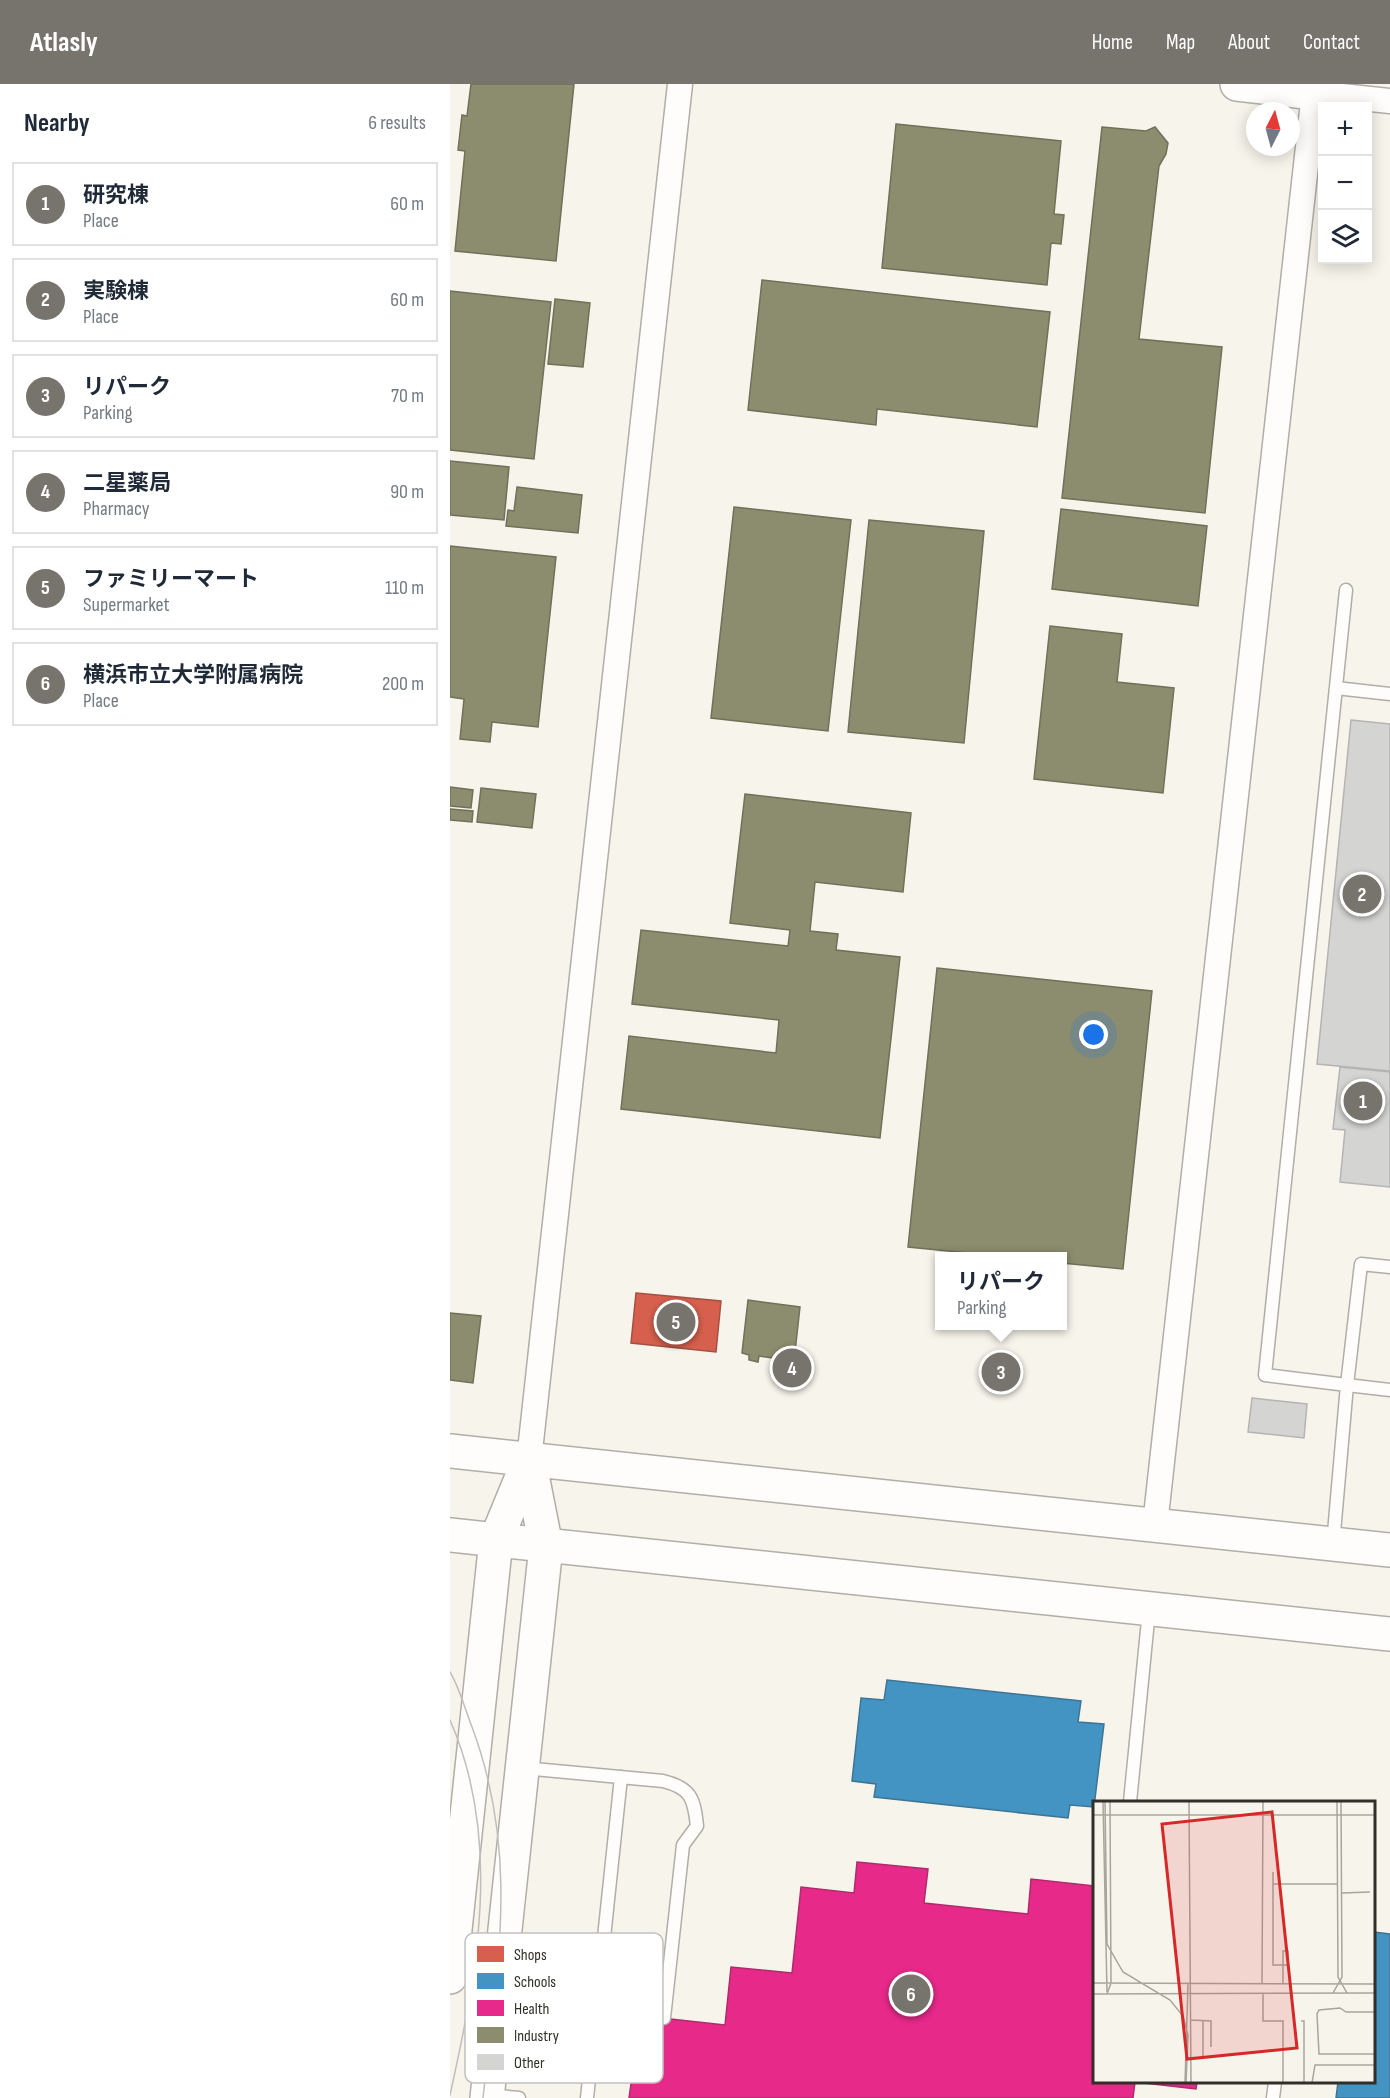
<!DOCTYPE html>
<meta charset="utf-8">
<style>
:root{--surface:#fff;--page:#f2f2f3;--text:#1f2937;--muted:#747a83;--line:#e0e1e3;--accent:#76746c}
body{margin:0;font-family:"Sofia Sans Condensed","Noto Sans JP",sans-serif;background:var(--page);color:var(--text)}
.controls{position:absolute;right:18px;top:18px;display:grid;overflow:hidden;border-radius:0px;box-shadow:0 3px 15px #0003}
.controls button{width:54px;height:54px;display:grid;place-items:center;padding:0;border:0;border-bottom:2px solid var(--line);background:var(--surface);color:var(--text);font:30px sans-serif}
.compass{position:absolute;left:796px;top:18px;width:54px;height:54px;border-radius:50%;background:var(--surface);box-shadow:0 3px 15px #0003;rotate:6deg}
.you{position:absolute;left:644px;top:951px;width:21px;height:21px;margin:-15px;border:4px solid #fff;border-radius:50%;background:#1a73e8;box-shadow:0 0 0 9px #1a73e833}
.badge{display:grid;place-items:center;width:39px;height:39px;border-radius:50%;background:var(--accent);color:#fff;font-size:20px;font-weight:700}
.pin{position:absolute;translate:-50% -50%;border:3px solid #fff;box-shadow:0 2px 6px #0006}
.popup{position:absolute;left:485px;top:1168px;width:132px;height:78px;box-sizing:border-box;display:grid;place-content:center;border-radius:0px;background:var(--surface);filter:drop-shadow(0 2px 4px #0005);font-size:20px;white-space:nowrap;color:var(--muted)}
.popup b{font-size:22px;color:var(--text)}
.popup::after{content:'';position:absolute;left:50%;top:100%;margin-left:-12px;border:12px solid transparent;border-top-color:var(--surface)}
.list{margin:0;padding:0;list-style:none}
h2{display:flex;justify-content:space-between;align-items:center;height:78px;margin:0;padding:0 24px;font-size:26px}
h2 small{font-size:20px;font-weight:400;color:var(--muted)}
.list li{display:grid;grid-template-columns:39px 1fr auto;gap:18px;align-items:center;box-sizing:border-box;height:84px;margin:0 12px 12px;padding:0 12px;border:2px solid var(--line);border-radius:0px}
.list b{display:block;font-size:22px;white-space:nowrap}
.list p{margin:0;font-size:20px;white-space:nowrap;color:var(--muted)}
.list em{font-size:20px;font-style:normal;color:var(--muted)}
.icon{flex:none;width:33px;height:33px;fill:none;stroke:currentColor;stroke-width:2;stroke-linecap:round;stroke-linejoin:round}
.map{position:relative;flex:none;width:940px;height:2014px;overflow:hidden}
header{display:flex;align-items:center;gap:36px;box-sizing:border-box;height:84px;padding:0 30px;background:var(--accent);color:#fff}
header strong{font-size:28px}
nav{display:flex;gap:33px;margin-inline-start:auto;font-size:21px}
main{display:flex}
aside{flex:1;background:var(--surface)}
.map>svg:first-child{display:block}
.shops{fill:#d6604d;stroke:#a45142;stroke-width:1.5}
.schools{fill:#4393c3;stroke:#3e7594;stroke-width:1.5}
.health{fill:#e7298a;stroke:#b02b6d;stroke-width:1.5}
.industry{fill:#8c8c6e;stroke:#717059;stroke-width:1.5}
.building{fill:#d4d4d3;stroke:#b5b4b3;stroke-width:1.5}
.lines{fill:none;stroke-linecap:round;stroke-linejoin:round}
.lane-casing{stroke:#b0aea7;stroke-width:15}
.street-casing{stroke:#b0aea7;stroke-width:27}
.secondary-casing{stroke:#b0aea7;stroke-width:36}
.lane{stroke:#fefdfc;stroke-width:12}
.street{stroke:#fefdfc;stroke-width:24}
.secondary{stroke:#fefdfc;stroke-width:33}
.tram{stroke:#c0bebc;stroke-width:1.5}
.inset-road{fill:none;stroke:#a8a59d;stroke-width:1.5}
.view{fill:#d62828;fill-opacity:0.15;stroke:#d62828;stroke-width:3}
.inset-edge{fill:none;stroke:#312f28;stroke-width:3}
.key{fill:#fff;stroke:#c1c1be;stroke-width:1.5}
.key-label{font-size:16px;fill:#312f28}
</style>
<header>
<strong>Atlasly</strong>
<nav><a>Home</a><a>Map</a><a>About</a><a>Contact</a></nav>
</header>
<main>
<aside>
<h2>Nearby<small>6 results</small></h2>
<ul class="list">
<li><span class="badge">1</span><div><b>研究棟</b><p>Place</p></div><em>60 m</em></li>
<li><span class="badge">2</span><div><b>実験棟</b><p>Place</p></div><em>60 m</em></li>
<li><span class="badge">3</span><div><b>リパーク</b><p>Parking</p></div><em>70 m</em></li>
<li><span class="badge">4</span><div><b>二星薬局</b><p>Pharmacy</p></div><em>90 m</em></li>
<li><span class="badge">5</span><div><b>ファミリーマート</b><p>Supermarket</p></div><em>110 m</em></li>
<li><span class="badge">6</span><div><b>横浜市立大学附属病院</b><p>Place</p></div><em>200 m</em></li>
</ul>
</aside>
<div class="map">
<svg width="940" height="2014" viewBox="0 0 940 2014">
<rect width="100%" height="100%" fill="#f7f4eb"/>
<path class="shops" d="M186 1209 271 1217 266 1268 181 1259Z"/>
<path class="schools" d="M437 1596 631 1617 628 1638 654 1640 644 1723 620 1721 618 1734 424 1713 426 1700 402 1697 411 1614 434 1616Z
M924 1848 940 1850V2014H886L888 1998H924Z"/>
<path class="health" d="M407 1778 478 1785 474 1819 578 1830 581 1795 644 1802V1998H747L746 2005 685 1998 683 2014H179L190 1938 184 1931 275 1941 281 1883 342 1889 351 1803 404 1809Z"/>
<path class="industry" d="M21 0H124L106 177 5 167 15 67 8 66 12 31 17 32Z
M446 40 611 57 604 130 614 131 611 160 601 159 597 201 432 184Z
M652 43 696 47 705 43 718 59 716 70 709 82 689 255 772 263 755 429 612 414Z
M312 196 600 228 587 343 427 325 426 341 298 326Z
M0 207 101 218 84 375 0 366Z
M105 215 140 219 133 283 98 280Z
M0 377 59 383 54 436 0 431Z
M67 403 132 411 128 449 56 442 58 426 64 427Z
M284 423 401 436 378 647 261 634Z
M611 425 757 442 748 522 602 505Z
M419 436 534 447 514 659 398 648Z
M0 462 106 473 88 643 42 638 40 658 10 655 14 615 0 613Z
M600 542 672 550 667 598 724 604 713 709 584 695Z
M0 703 23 706 21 724 0 722Z
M31 704 86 710 82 744 27 738Z
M295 710 461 729 453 808 365 798 360 847 388 850 386 866 450 873 430 1054 171 1025 179 952 326 969 329 936 182 920 191 846 338 862 340 846 280 839Z
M0 725 23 727 22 738 0 736Z
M487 884 702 907 673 1185 612 1179V1172H549L458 1163Z
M298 1216 350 1223 344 1277 309 1272 308 1278 299 1276V1271L292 1269Z
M0 1229 31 1232 23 1299 0 1296Z"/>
<path class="building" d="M901 636 940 640V987L867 980Z
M890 983 940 988V1103L890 1098 895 1046 883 1045Z
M802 1314 857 1320 854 1354 798 1348Z"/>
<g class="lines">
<defs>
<path id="lane" d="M886 604 940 610
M940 1183 911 1180 897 1301 940 1306
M883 1460 897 1301 815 1291 896 506
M73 1684 213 1697C241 1704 244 1714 247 1742L233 1761 214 1934
M680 1718 699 1526
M38 2011 69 2014
M137 2014 171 1693
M823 2014 825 1998"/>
<path id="street" d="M864 9 940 17
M79 1376 230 0
M705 1441 865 0"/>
<path id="secondary" d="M787 0 864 9
M0 1367 940 1466
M0 1451 940 1550
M0 1893 46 1456 79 1376
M37 2014 96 1462 79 1376"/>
</defs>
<use href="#lane" class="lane-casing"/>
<use href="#street" class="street-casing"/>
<use href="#secondary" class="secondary-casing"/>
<use href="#lane" class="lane"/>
<use href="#street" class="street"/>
<use href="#secondary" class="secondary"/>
<path class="tram" d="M0 1588C10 1605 15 1625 22 1643 70 1772 47 1882 33 2014
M0 1636C53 1757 27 1889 0 2011"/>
</g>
<g transform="translate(643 1717)">
<rect width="282" height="282" fill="#f7f4eb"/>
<path class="inset-road" d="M10 0 14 191M12 0 14 143 30 171 77 199 90 215 95 234 93 282M96 0 98 282M244 0 245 176 254 192M0 14H282M180 71V164H190V183M180 83H245M249 92 277 91M190 150H195V164H190ZM0 182 282 183M169 183 170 0M170 192V220H190V282M240 192 249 176 248 0M0 193 282 192M14 193 18 182 17 0M282 211H253L247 207 226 209 224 213 226 253H282M98 219 118 220V246M110 219V257M208 220H211V282M92 282 95 183M219 282 222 264H282"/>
<path class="view" d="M179 11 204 247 94 258 69 23Z"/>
<rect width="282" height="282" class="inset-edge"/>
</g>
<rect x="15" y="1849" width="198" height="150" rx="9" class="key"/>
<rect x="27" y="1862" width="27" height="16" fill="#d6604d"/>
<rect x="27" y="1889" width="27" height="16" fill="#4393c3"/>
<rect x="27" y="1916" width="27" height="16" fill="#e7298a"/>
<rect x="27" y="1943" width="27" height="16" fill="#8c8c6e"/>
<rect x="27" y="1970" width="27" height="16" fill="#d4d4d3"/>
<g class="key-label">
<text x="64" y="1876">Shops</text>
<text x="64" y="1903">Schools</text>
<text x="64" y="1930">Health</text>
<text x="64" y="1957">Industry</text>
<text x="64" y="1984">Other</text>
</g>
</svg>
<div class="controls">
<button>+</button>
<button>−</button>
<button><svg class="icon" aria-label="layers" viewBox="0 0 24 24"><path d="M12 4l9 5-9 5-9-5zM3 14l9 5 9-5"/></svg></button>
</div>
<svg class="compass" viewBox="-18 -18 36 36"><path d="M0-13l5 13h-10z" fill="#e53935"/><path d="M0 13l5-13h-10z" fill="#747a83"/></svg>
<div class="you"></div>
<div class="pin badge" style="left:913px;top:1017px">1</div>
<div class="pin badge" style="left:912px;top:810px">2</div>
<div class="pin badge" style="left:551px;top:1288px">3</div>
<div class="popup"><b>リパーク</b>Parking</div>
<div class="pin badge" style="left:342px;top:1284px">4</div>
<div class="pin badge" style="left:226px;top:1238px">5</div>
<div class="pin badge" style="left:461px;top:1910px">6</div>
</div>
</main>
